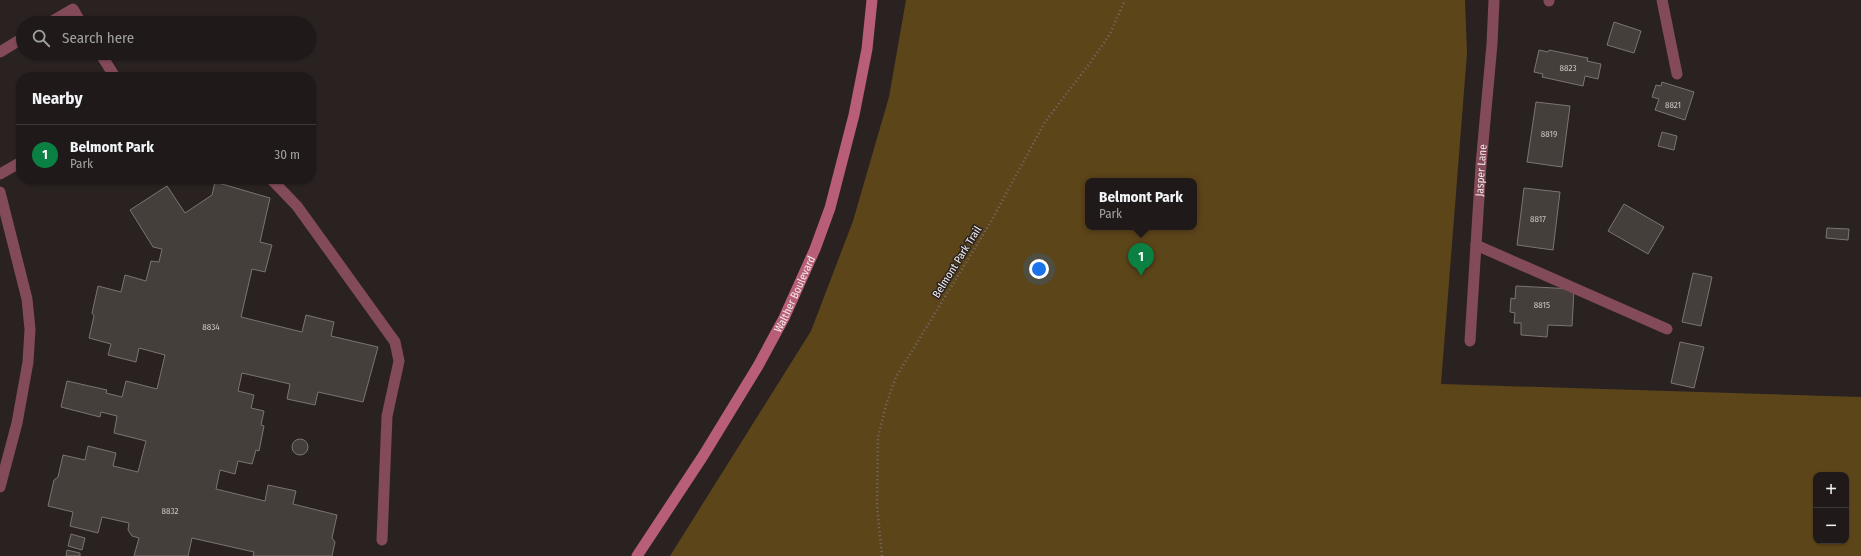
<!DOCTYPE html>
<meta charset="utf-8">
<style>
:root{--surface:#1f1a19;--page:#2c2726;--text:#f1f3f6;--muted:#a1a1a2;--line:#3c3838;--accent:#0b8043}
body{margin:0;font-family:"Fira Sans Condensed",sans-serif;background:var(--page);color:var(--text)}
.controls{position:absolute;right:12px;bottom:12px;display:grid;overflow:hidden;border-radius:8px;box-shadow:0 1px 3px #0004}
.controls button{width:36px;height:36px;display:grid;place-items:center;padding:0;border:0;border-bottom:1px solid var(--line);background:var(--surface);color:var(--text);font:20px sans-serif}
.you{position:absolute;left:1039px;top:269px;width:14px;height:14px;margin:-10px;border:3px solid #fff;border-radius:50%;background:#1a73e8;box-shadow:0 0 0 6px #1a73e833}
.badge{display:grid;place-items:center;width:26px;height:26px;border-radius:50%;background:var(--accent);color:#fff;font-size:13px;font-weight:700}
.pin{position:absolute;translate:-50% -33px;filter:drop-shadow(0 1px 2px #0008)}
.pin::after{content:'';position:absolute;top:21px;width:14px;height:12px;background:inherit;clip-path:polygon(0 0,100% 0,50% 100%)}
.popup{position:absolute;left:1085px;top:178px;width:112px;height:52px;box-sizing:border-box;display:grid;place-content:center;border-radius:8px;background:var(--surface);filter:drop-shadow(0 1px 3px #0005);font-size:13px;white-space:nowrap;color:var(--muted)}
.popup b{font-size:15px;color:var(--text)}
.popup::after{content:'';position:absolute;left:50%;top:100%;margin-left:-8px;border:8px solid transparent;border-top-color:var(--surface)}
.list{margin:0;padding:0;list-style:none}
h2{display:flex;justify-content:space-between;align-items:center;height:52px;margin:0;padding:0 16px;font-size:17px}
h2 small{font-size:13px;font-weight:400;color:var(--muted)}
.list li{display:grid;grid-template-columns:26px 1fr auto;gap:12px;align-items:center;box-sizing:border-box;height:60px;padding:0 16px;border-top:1px solid var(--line)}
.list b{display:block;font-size:15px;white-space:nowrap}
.list p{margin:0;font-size:13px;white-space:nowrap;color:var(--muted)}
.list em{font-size:13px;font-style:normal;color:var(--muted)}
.icon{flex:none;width:22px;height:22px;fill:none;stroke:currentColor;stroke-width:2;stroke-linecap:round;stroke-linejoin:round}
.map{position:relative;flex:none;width:1861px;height:556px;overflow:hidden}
.search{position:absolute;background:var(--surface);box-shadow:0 1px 3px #0004;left:16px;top:16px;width:300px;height:44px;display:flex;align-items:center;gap:10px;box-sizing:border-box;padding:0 14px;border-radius:22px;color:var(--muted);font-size:15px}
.panel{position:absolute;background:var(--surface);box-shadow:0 1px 3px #0004;left:16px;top:72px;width:300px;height:112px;border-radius:16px}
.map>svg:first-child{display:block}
.green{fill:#5d451a;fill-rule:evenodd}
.building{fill:#453f3b;stroke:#7b7470}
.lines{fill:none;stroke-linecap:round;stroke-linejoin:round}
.path{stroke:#746d6c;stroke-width:2.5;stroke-dasharray:1 3;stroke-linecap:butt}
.service{stroke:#834a59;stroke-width:11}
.minor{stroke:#834a59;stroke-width:11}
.secondary{stroke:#b85e77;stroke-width:11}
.labels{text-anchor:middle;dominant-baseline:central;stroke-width:3;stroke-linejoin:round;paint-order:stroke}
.number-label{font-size:9px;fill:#c6c1bf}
.street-label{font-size:11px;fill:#f1eceb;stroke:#292221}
</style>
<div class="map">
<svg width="1861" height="556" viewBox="0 0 1861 556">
<rect width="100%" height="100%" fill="#292221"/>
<path class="green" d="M906 0H1465L1467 53 1441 384 1861 397V556H670L811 331 853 221 889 97ZM1088 181H1194V227H1088ZM1816 475H1846V541H1816Z"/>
<path class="building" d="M1614 22 1641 31 1634 53 1607 45Z
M1539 50 1548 52 1549 50 1588 58 1587 61 1601 64 1598 79 1585 76 1583 86 1542 77 1543 74 1534 72Z
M1662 82 1694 92 1685 120 1655 110 1659 99 1652 97 1656 85 1661 86Z
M1536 102 1570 106 1562 167 1527 162Z
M1662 132 1677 136 1674 150 1658 146Z
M215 182 270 198 260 242 272 245 265 272 252 269 241 317 302 332 306 315 334 322 331 336 378 347 363 402 318 392 315 405 287 399 290 384 242 373 238 391 254 395 251 408 264 411 261 425 264 426 259 451 256 450 252 464 238 461 235 474 220 470 216 489 265 501 268 485 296 491 293 504 337 515 332 538 335 542 332 556H253L254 552 192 538 188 556H134L139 538 132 536 128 530 129 523 102 517 98 533 70 526 73 512 48 506 54 480 58 477 63 455 85 460 88 446 116 453 113 466 138 472 146 441 114 433 117 416 101 412 100 417 61 407 67 381 107 390 106 393 122 397 126 381 157 389 165 355 139 348 136 362 108 355 111 344 89 338 94 316 92 313 98 286 121 292 125 275 146 281 151 261 159 262 162 249 153 247 130 210 167 186 185 213 212 195Z
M1524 188 1560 192 1553 250 1517 245Z
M1624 204 1664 227 1648 254 1608 231Z
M1827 228 1849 229 1848 240 1826 238Z
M1693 273 1712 277 1701 326 1682 322Z
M1516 286 1574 289 1572 326 1548 325 1547 337 1521 335V323H1514L1515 313 1510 312 1511 298 1515 299Z
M1680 342 1704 347 1694 388 1671 383Z
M292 447a8 8 0 1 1 16 0a8 8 0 1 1-16 0Z
M71 534 85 538 82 550 68 546Z
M67 550 80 553V556H66Z"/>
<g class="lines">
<path class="path" d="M882 556 877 506 878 437 886 405 896 377 989 225 1045 122 1090 63 1110 34 1125 0"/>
<path class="service" d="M1662 0 1677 74
M1549 1V0
M49 23 73 9 81 23
M0 52 23 38
M100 53 115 77
M0 174 21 162
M271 179 297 206 395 342 399 361 387 416 382 540
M0 192 27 299 30 329 28 362 17 423 0 487
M1476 245 1667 329"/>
<path class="minor" id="s1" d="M1470 341 1481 165 1492 44 1494 0"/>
<path class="secondary" id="s2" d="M637 556 703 456 758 366 784 318 815 249 830 208 854 115 867 49 872 0"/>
</g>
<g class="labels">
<g class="number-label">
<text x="1568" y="68">8823</text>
<text x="1673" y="105">8821</text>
<text x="1549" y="134">8819</text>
<text x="1538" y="219">8817</text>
<text x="1542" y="305">8815</text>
<text x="211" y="327">8834</text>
<text x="170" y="511">8832</text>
</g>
<g class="street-label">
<text stroke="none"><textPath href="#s1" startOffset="171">Jasper Lane</textPath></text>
<text transform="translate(957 262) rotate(-58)">Belmont Park Trail</text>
<text stroke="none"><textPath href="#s2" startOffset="306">Walther Boulevard</textPath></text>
</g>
</g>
</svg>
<div class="controls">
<button>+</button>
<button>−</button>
</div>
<div class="you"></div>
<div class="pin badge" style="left:1141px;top:276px">1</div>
<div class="popup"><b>Belmont Park</b>Park</div>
<div class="search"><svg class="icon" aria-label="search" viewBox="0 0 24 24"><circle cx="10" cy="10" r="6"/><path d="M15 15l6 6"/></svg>Search here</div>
<section class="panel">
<h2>Nearby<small></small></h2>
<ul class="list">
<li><span class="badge">1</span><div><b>Belmont Park</b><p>Park</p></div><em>30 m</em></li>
</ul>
</section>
</div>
